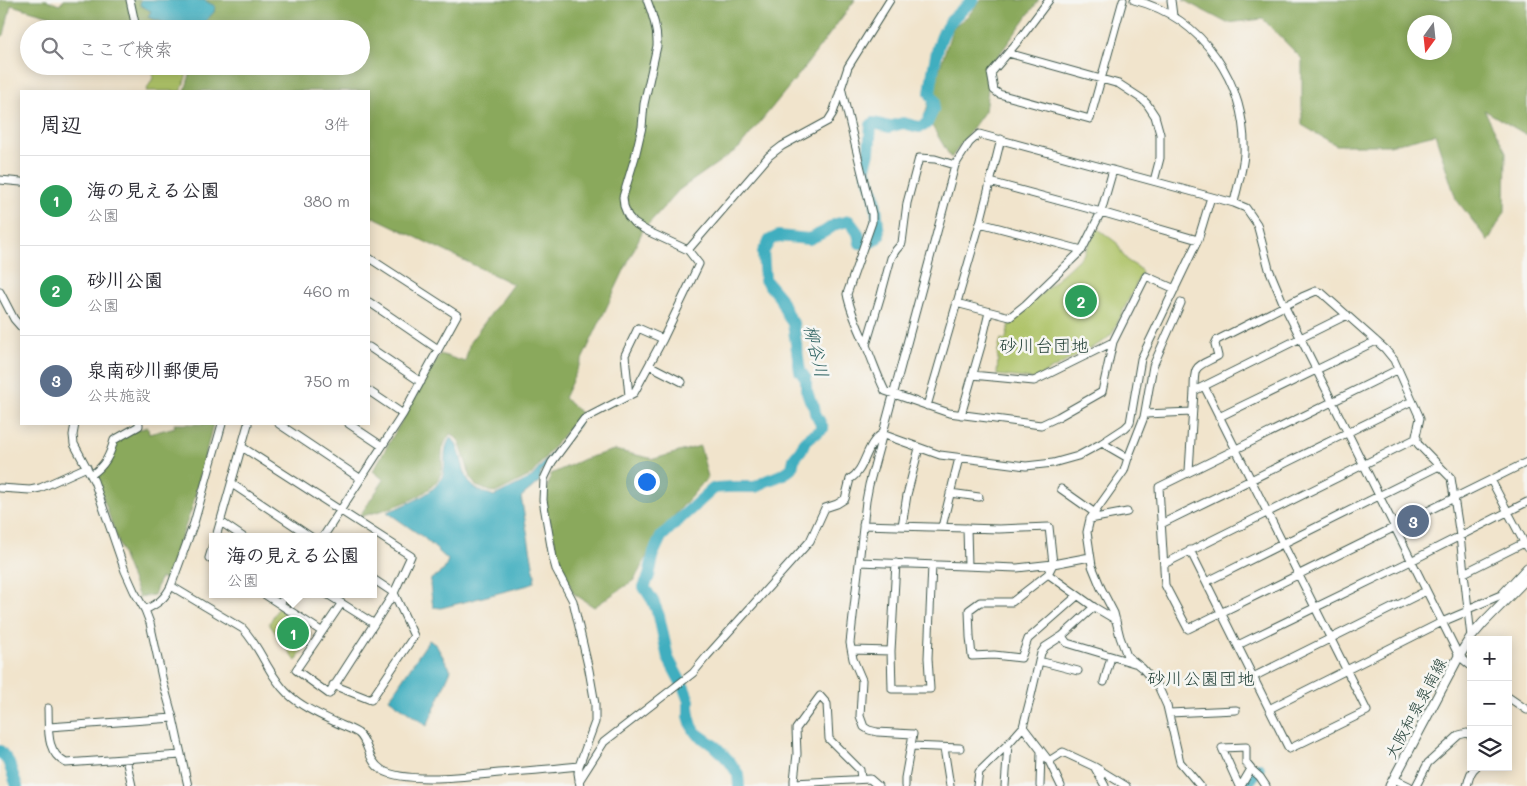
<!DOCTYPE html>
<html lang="ja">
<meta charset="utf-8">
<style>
:root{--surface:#fff;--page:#f2f2f3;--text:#2b2b33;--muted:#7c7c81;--line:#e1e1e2;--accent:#1f6fb2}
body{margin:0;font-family:Mali,"Klee One",sans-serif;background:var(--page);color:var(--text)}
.controls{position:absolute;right:15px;bottom:15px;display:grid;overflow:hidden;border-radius:0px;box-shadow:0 2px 12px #0003}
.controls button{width:45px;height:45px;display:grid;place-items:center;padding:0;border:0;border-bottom:1px solid var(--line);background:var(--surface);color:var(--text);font:25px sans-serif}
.compass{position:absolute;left:1407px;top:15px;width:45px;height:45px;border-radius:50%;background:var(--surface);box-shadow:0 2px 12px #0003;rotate:195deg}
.you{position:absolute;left:646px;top:481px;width:18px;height:18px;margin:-12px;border:4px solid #fff;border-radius:50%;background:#1a73e8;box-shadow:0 0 0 8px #1a73e833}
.badge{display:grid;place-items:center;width:32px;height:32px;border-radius:50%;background:var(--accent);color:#fff;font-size:16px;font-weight:700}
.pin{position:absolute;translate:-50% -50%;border:2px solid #fff;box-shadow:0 1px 5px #0006}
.popup{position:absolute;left:209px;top:533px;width:168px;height:65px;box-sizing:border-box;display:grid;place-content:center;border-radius:0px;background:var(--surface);filter:drop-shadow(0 1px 4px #0005);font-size:16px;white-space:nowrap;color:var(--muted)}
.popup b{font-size:19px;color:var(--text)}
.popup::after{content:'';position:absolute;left:50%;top:100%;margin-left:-10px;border:10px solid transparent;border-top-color:var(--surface)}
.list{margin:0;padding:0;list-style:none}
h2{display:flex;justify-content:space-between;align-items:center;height:65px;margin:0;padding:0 20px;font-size:21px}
h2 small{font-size:16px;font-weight:400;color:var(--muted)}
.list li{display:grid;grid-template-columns:32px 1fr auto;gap:15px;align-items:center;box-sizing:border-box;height:90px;padding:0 20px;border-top:1px solid var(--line)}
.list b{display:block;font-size:19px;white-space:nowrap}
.list p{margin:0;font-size:16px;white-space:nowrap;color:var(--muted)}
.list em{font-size:16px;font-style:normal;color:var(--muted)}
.icon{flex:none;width:28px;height:28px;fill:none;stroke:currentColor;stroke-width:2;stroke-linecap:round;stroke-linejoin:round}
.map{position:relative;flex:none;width:1527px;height:786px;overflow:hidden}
.search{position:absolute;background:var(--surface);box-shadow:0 2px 12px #0003;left:20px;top:20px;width:350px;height:55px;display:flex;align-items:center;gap:12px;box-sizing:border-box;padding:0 18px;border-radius:28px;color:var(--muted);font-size:19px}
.panel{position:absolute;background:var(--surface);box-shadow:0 2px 12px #0003;left:20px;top:90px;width:350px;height:335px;border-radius:0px}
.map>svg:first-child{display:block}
.green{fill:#aec367;stroke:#66804e}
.forest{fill:#8aa95c;stroke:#547348;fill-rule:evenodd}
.water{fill:#41aebf;stroke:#30767a}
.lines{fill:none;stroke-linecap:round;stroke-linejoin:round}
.river{stroke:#41aebf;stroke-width:12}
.minor-casing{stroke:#3e564b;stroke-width:9}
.major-casing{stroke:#3e564b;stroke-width:11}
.minor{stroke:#fff;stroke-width:7}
.major{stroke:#fff;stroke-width:9}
.labels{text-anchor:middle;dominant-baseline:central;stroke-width:5;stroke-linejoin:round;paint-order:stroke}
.street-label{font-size:16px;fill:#1f3d34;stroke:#f6f6f2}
.neighbourhood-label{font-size:18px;fill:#1f3d34;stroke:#f6f6f2}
.water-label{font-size:18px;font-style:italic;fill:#295f5e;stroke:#f6f6f2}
</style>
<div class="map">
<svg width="1527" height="786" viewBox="0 0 1527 786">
<rect width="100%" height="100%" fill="#f6f6f2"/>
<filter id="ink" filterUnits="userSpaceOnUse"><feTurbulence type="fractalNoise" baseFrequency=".02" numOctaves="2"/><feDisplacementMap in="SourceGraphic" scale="10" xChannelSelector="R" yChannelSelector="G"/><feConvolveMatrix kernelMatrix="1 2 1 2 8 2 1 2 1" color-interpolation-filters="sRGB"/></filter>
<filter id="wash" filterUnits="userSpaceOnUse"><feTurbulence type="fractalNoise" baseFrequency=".0096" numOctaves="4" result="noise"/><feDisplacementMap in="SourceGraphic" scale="20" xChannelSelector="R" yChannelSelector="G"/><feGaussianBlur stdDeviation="1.12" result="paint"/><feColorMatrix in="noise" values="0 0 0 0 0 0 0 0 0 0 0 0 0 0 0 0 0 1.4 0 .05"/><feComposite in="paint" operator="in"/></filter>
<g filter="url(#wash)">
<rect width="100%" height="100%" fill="#f1e4cc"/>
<path class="green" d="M153 66H184L189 68 182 89V91H146L153 78Z
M1097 228 1117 243 1123 255 1129 262 1138 267 1142 272 1112 334 1104 341 1034 379 997 375 998 358 997 355 1001 339 1005 340 1006 338 1010 321 1028 306 1084 254Z
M278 608 285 613 283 616 309 631 311 636 296 661 269 624Z"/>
<path class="forest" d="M0 0H47L59 5 64 0H141L140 5 151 11 148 17 183 29H97L11 5 4 35 0 37Z
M203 0H855L801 72 739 148 679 190 643 230 564 398 581 413 531 475 495 493 476 486 471 478 459 441 451 433C444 442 441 449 442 461 442 464 443 470 441 473 432 499 383 510 359 517L384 480 373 471 440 354 465 362 470 342 513 284 374 217 369 219V91H185L192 67 190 66H361V29H198L214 12 215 6Z
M981 0H1039L991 66 985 111 951 158 925 114 953 27 968 16Z
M1183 0H1527V135L1484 110 1506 152 1505 211 1488 241 1456 199 1435 134 1390 145H1336L1302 125V59L1263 19 1227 23ZM1444 22V52H1414V22Z
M174 424H213L192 508 166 579 160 578 154 595 139 597 124 559 96 477 110 463 115 441 136 430 148 427 149 434 175 427Z
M700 446 708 477 661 531 634 580 594 607 573 593 557 550 544 500 551 474 584 459 614 450 654 459Z"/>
<path class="water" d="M141 0H203L215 6 214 12 198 29H183L148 17 151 11 140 5Z
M577 423 579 425 541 473 539 482 521 497 535 576 534 582 529 585 441 608 433 607 430 585 431 579 444 570 448 560 423 537 387 512C405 505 442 492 444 470 446 458 443 447 451 437 464 450 460 477 475 488 480 492 488 493 494 496L531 478Z
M429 640 436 645 451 670 427 726 389 699Z"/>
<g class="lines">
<path class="river" d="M0 751 8 761 17 786
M739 786 738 774 730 762 717 748 696 733 692 726 689 716V701L684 688 668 658 659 616 653 601 644 587 649 576 654 552 661 537 674 524 713 489C719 486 746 487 755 487 760 486 762 483 766 481 777 476 782 477 792 468L794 459 801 450 805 441 823 428 815 413 814 406 810 400 806 389V379L800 371 793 323 788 316 780 298 765 280 763 252 770 240 778 236 809 239 824 232 836 224 849 221 858 233 860 243C867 244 875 242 879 235L875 197 865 168 869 152 871 125 874 123 889 127 903 123 919 127 923 126 927 123 933 110 934 100 930 93C933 72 936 42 948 25 954 15 965 8 973 0
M1246 786 1259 768"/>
</g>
</g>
<g filter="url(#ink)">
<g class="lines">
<defs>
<path id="minor" d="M130 0 135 23 134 29
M1049 0 1019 40 991 73 994 90 999 94 1090 119 1123 0
M1134 0C1204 18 1247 84 1244 154 1243 170 1237 187 1234 203
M1171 0 1173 16
M1008 53 1119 84 1142 99 1147 104 1155 116 1160 134V158L1154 181
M841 87 872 214V222L847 294C850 311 858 327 865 343 872 359 877 375 885 391L949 413 1041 425 1058 417 1102 392 1113 342 1146 276 1175 289
M0 180 21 182
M990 182 1101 212 1198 240
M980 223 1082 250
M688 250 769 156 782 146 828 121 833 113 848 67 890 0
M0 292 14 319 21 327
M369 302 438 349
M956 303 1010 317 1025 305 1082 250 1101 212 1113 170
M866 345 881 295 891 258 896 250 902 243 907 203 919 158 935 159 955 165
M369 347 421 382
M649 365 682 382
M1397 370 1159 487 1165 585 1188 629 1527 462
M972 375 1034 381 1113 342
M369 391 403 414
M1194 391C1194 364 1195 368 1218 356L1215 344 1217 340 1302 297 1316 291 1322 293 1385 349 1394 360 1420 418 1416 436 1418 444 1451 478 1460 536 1471 637
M629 396 625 355 638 328 663 339
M927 406 980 223 1001 139
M1145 414 1192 412
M961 415 981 346 989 312
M1219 417 1376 341
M75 424 73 435 74 444 94 481 125 571 134 591 145 610 150 623 163 682 173 718 188 786
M279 424 361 479
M349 424 382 446
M882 434 940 455 1026 466 1053 463 1078 456 1102 443 1125 428 1130 423 1141 359 1198 240 1211 197
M1102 443 1128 458 1124 471 1090 519 1087 532 1092 566 1101 588 1114 613 1120 637 1127 656 1142 668 1158 686 1167 706 1180 762 1200 786
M242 447 411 556 394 593 329 694 296 670 341 604
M1128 458 1144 417 1153 366 1181 303
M1189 471 1194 391 1347 315
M91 475C105 466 110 455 114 440L139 426V424
M1491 480 1527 548
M232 484 311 537
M0 488 30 490 40 488 87 467
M1061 489 1095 513
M950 493 979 497
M1090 519 1127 512
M221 522 243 537
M1161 524 1412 401
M863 525 999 529 1049 527 1053 564 1048 574 1012 602H980L969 610 970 637 972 656 994 655 1021 658 1028 639 1077 596
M902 526 907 495 919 448
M942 527 959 458
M967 528 968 566
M216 537 248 424
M323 537 403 414 457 315 369 258
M213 545 209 558 213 561
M1190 550 1289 749 1367 711 1204 386
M859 562 1017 568 1053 564 1090 557
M896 563 891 651 892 689H930L928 658 932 565
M1164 564 1417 438
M1464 573 1524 543
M1206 582 1439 466
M171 586 243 629C261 648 269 676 288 694 303 708 323 716 341 725 346 727 353 730 358 733 369 741 367 761 382 770 405 784 472 776 499 773 526 771 552 769 579 766
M264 594 321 631
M327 594 373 623
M280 604 286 594
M1094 607 1116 620
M1468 609 1501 595 1527 567
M145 610C157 604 165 599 171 586L194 523 222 424
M1062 636 1067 643 1134 663
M1238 645 1411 561 1527 502
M852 650 891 651
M1039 661 1078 671
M1253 677 1426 591
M1104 682 1111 657
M333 685 371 700 414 636 394 593 373 579
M1508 697 1527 710
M48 708C49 729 45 752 66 763L181 755
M1269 709 1442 622 1468 611
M1169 713 1236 710
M49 727 173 718
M1023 727 1049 761 1061 786
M911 746 960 748
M944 748 950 786
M126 759 132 786
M1049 761 1063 752 1095 767 1126 786
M1095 768 1105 786
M1251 769 1260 777 1266 786
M1394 779 1409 786
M579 781 604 742 693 673 707 656 810 541 825 508 837 504 845 499 850 479C866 470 865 444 882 434
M794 783 870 779 878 786
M580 786 578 773 579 766 595 722V704L589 670 573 601 556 569 553 558 543 500 544 479 552 462 584 419 634 393 663 339 699 264 688 250 647 231 634 223 628 216 624 206 623 197 635 157 642 127 644 104 657 46C658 30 653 15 647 0
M794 786V780L797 754 796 729 820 696 827 704 829 739 860 770 861 779
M905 786V778L913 734 877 732 869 730 864 727 860 716 862 680 853 659 850 643 866 501 869 485 955 165 969 143 979 134 1234 203 1246 208 1257 224 1269 269 1284 305 1459 656 1471 666
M977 786 979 772 1008 744 1023 727 1030 700 1041 653 1045 647 1062 636 1094 607 1048 574
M1005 786 1008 744
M1040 786 1041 752
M1239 786 1222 748 1246 747V763L1251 769 1241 786
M1416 786 1428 763 1459 735 1467 733 1471 736
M1467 786C1469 779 1470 771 1476 767"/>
<path id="major" d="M1390 786 1459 656 1471 637 1483 623 1527 578"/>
</defs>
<use href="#minor" class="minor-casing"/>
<use href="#major" class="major-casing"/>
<use href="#minor" class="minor"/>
<use href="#major" class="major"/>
</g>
</g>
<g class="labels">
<g class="street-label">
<text transform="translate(1415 708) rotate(-62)">大阪和泉泉南線</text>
</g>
<g class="neighbourhood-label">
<text x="1044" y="345">砂川台団地</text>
<text x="1201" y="678">砂川公園団地</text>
</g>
<g class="water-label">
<text transform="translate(817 351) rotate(77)">柳谷川</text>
</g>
</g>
</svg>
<div class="controls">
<button>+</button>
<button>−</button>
<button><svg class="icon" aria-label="layers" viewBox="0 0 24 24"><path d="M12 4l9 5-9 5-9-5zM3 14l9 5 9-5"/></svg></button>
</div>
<svg class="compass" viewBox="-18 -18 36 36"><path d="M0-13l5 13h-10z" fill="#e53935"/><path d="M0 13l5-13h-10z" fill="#7c7c81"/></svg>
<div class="you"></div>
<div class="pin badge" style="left:293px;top:633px;background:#2e9e5b">1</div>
<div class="popup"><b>海の見える公園</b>公園</div>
<div class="pin badge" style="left:1081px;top:301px;background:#2e9e5b">2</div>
<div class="pin badge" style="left:1413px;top:521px;background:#5c6f8a">3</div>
<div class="search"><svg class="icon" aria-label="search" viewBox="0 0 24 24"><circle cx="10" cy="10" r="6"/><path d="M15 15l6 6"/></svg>ここで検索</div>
<section class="panel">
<h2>周辺<small>3件</small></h2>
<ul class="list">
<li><span class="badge" style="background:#2e9e5b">1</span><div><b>海の見える公園</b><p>公園</p></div><em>380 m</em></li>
<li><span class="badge" style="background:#2e9e5b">2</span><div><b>砂川公園</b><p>公園</p></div><em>460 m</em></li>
<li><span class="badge" style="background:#5c6f8a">3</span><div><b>泉南砂川郵便局</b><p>公共施設</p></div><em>750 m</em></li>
</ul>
</section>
</div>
